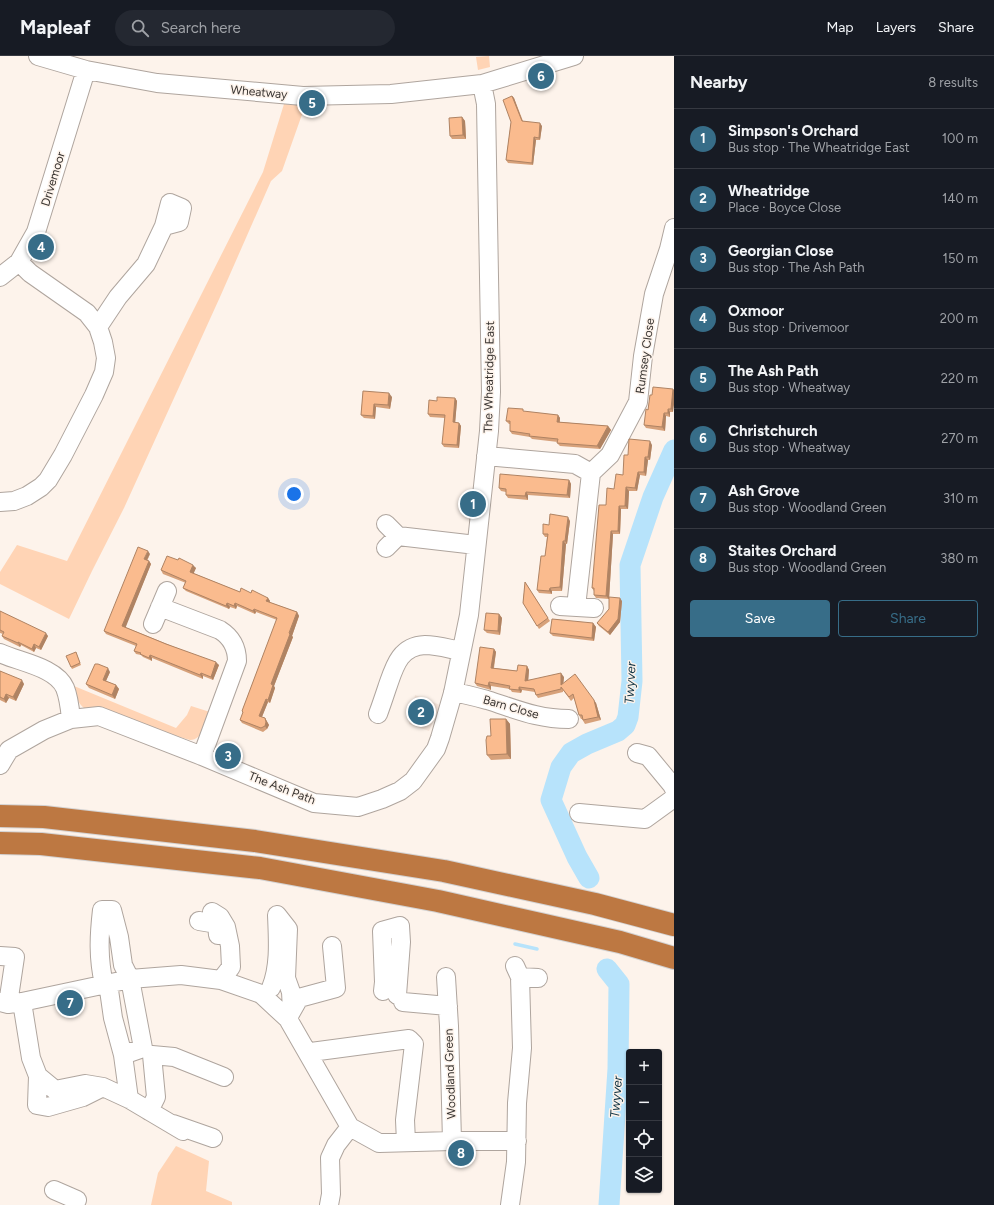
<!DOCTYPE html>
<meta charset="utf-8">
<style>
:root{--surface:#171b24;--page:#242831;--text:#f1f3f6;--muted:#9ea1a6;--line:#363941;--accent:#376d88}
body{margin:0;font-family:Figtree,sans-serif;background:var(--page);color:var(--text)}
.controls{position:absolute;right:12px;bottom:12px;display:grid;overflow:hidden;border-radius:4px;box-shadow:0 1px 3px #0004}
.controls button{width:36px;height:36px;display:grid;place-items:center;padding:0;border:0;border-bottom:1px solid var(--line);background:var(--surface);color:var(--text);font:20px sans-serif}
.you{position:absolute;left:294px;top:438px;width:14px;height:14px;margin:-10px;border:3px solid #fff;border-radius:50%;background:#1a73e8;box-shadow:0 0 0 6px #1a73e833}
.badge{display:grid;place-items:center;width:26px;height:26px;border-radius:50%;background:var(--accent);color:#fff;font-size:13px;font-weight:700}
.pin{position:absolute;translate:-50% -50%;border:2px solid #fff;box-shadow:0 1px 4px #0006}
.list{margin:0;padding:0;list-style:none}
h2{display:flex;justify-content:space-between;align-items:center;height:52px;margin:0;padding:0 16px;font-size:17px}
h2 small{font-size:13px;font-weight:400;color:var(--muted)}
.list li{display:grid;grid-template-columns:26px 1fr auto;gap:12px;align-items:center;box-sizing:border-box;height:60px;padding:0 16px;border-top:1px solid var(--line)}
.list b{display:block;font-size:15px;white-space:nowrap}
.list p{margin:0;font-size:13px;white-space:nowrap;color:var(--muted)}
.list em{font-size:13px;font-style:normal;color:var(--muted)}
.actions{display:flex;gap:8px;padding:12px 16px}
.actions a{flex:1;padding:9px 0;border:1px solid var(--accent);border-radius:4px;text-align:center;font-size:14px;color:var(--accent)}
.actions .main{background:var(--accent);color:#fff}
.icon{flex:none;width:22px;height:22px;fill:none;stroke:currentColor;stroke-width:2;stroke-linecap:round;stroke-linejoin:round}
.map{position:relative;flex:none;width:674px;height:1149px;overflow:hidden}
header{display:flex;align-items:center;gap:24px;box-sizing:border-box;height:56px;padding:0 20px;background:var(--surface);border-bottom:1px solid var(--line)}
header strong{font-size:19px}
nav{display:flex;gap:22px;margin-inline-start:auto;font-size:14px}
.search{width:280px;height:36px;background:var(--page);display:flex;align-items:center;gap:10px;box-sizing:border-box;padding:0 14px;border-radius:22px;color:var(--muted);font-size:15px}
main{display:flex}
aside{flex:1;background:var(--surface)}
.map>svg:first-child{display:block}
.built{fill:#f6e5da}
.green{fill:#ffd4b5}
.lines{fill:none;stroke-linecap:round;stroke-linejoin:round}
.stream{stroke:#b7e3fb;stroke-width:3.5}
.river{stroke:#b7e3fb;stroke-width:21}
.minor-casing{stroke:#afa59e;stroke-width:20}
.highway-casing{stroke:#d3d2d2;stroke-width:24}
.minor{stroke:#fff;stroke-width:18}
.highway{stroke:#bd7842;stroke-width:22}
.wall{fill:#d7a17a}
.shaded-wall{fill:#af8363}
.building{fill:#fabb8e;stroke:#af8363}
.labels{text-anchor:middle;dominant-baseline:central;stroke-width:3;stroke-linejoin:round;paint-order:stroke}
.street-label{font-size:12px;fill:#383431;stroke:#fdf3eb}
.water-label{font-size:13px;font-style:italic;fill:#133646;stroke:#fdf3eb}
</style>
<header>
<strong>Mapleaf</strong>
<div class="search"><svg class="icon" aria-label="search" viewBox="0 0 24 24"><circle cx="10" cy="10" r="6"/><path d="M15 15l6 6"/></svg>Search here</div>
<nav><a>Map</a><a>Layers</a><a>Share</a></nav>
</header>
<main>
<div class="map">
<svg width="674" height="1149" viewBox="0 0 674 1149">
<rect width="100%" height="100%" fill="#fdf3eb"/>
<path class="built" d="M415 639 440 649 429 675 409 668Z"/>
<path class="green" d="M489 0 490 11 478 14 476 1Z
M284 48 305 50 282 115 271 125 220 241 124 452 92 515 69 563 0 528V516L17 489 67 505 263 116Z
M74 630 176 672 187 659 191 650 210 656C206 666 203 684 190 684L85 653C76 646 77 639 74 630Z
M176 1090 209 1105 206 1135 232 1146V1149H151L158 1117Z"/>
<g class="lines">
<path class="stream" d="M515 888 537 893"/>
<path class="river" d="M589 822 577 801 551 744 561 711 571 697 587 688 618 675 625 669 628 661 632 625 630 509 653 441 674 394
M607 913 619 928 618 1013 609 1149"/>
<defs>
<path id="minor" d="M38 0 86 14 157 27 303 40 391 38 482 28 574 0
M0 221 19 206 36 176 86 14
M98 271 118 241 146 208 164 170 170 147 182 152 179 166 164 170
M486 400 575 408 591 417
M0 446 14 445 27 440 41 431 48 424 63 399 94 339 104 316 106 302 103 286 98 271 87 257 30 217 19 206
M386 468 398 480 476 489
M386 492 398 480
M560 550 594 552
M160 551 220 574C231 581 237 592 237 605L202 700
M576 551 591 417 610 399 638 346 643 300 654 238 669 193 674 172
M153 568 167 535
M0 597C19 606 56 611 65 632 69 642 70 653 71 663
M453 636C465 638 476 641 487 644 516 653 537 663 569 663
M378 658C381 650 384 641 387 632 394 612 399 590 425 589 437 589 450 593 461 595
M637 697 648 700 672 729 674 733
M0 709 9 694 44 674 71 663 99 660 202 700 314 747 358 751 382 743 400 735 413 725 436 693 440 682 453 637 469 559 489 375 491 336 486 48 482 28
M579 757 645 763 674 742
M212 856 220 861 226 871 230 890 231 911 221 924
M199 865 217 868 218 879
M0 900 15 901 8 948
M446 921 449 970 452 1085
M520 921 538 922
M104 928C98 902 99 880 102 854H112L119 881 123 909 130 923 143 992 123 999 113 962 108 927
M271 932C280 910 278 884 277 859L288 873 286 922 291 936 292 954
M383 935 384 926 382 875 400 870 401 886 397 939
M0 946 8 948 22 946 130 923 181 919 221 924 261 938 288 963 350 1071 379 1087 452 1085H517
M22 946 31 1002 38 1020 55 1034 85 1028 103 1031 129 1043 183 1075
M403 946 448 950
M290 958 299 942 336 932 332 890
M311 996 409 983 414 988 405 1064 406 1086
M123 999 129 1043
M38 1020 37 1049 48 1051 83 1041 103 1031
M149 1055 156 1041 152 999 174 1001 224 1021
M173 1068 213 1082
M54 1134 77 1144
M329 1149 331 1138 330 1102 336 1089 350 1071
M510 1149 516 1106 517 1047 522 992 520 921 515 910"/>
<path id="highway" d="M0 760 44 761 255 785 444 815 595 848 674 869
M0 787 41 788 260 812 438 845 620 886 674 902"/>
</defs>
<use href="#minor" class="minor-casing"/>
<use href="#highway" class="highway-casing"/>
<use href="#minor" class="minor"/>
<use href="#highway" class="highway"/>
</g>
<path class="wall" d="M512 40 514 42 523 65 542 70 540 84H536L533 109 508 107 506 104 511 66Z
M462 61 465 65 466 83H452L450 80Z
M673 333V356H670V361L666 360 665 375 646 372 644 369 652 339Z
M363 335 392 341 390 353 376 351 375 363 364 362 361 359Z
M455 342 457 345 455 366 459 367 461 370 459 392 444 391 442 388 445 362 430 361 428 358 437 345Z
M525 356 558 359 560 362V366L608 370 611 374 600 393 560 390 557 387 558 386 532 383 530 381 512 378 510 375V368H509L506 365Z
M652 389 650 404H648L646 420 640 419 637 435H629L628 453H621L620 478H613L609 543 596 542 594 539V535L592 532 606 449 614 433 623 419 628 399Z
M569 424 571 428 570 442 528 439V444L508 442 506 439V436L501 435 499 432Z
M570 465 567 488H566L562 535H552V538L539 537 537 534 545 500 547 481H545L543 478 549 469Z
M150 498 147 505H149L151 508 125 571 219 609 213 624 203 620V623L152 602V605L143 601 141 599 136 598 134 595 136 590 106 578 104 575Z
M178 504 196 512 193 517 240 536 251 537 268 542 270 545 269 546 297 556 299 560 292 580 293 581 274 630 275 632 270 647 268 646 262 661 265 662 269 669 267 673 263 676 242 667 240 664 243 657 242 655 277 564 256 556 255 558 237 550 236 553 230 551 229 553 186 535 183 532 186 527 163 518 161 514Z
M525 526 550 565 539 573 523 547Z
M622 545 620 566 610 579 599 570 597 567Z
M0 555 48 580 41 594 36 592 34 596 21 589 20 591 4 583 2 580 3 578 0 577Z
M499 558 502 562 500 579 487 577 484 574Z
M593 567 596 571 594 585 553 580 550 577Z
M494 593 496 596 494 612 517 615 527 610 529 614 528 624 564 621 563 627 596 647 601 664 585 668 582 663H581L579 659 574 642 571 645 563 634V636L538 642 536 639 535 636 522 634 521 637 512 636 510 633 491 630V634L477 630 475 627Z
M76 596 81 609 72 613 71 611Z
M0 615 24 628 16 645 9 642 6 647 0 644Z
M110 616 106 625 116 629 119 633 115 643 89 632 86 628Z
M506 663 510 668 511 703 491 704 487 699 491 680Z"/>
<path class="shaded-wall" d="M512 40 514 42 523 67 522 65Z
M462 61 465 65 466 83 463 79Z
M540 67 542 70 540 84 539 82Z
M534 81 536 84 533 109 532 107Z
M673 333 674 334V349L673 356 671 353Z
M389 337 392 341 390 353 388 349Z
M455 342 457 345 455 369 453 366Z
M374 348 376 351 375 363 373 360Z
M668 353 670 356V361L668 357Z
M664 357 666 360 665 375 662 371Z
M558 359 560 362 559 369 557 366Z
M459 367 461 370 459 392 457 389Z
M608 370 611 374 600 393 597 390Z
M650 385 652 389 650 404 648 401Z
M645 401 648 404 646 420 644 416Z
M638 416 640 419 637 435 635 432Z
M569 424 571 428 570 442 567 439Z
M626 431 629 435 628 453 625 450Z
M526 436 528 439V444L525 440Z
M619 450 621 453 620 478 618 475Z
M568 461 570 465 567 488 565 485Z
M611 475 613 478 609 543 606 540Z
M563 485 566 488 562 535 560 531Z
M148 495 150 498 146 506 144 503Z
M149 505 151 508 125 573 122 570Z
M193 509 196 512 193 519 190 516Z
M550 532 552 535V538L549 535Z
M268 542 270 545 269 548 266 545Z
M620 542 622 545 620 566 610 579 608 576Z
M227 547 230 551 229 553 226 550Z
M235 547 237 550 236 553 234 550Z
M254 553 256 556 255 558 253 555Z
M297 556 299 560 292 580 293 581 274 630 275 632 270 647 268 644 271 628Z
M499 558 502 562 500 579 498 575Z
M593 567 596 571 594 585 592 582Z
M46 577 48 580 41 594 39 591Z
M18 586 21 589 20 591 18 587Z
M34 588 36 592 34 596 32 593Z
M494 593 496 596 493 615 491 612Z
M150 599 152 602V605L149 602Z
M216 606 219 609 213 624 211 621Z
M527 610 529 614 528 628 525 625Z
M108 612 110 616 105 627 103 624Z
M201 617 203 620V623L200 619Z
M561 617 564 621 563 632 561 629Z
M22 624 24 628 16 645 13 641Z
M489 626 491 630V634L488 630Z
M116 629 119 633 115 643 112 639Z
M519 631 522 634 521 637 519 634Z
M6 638 9 642 6 647 4 643Z
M266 643 268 646 261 663 259 660Z
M594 644 596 647 601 664 598 661Z
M265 662 269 669 267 673 265 670Z
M506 663 510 668 511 703 507 698Z"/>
<path class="building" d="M512 40 522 65 540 67 539 82 534 81 532 107 506 104 511 66 503 44Z
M462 61 463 79 450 80 449 62Z
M653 331 673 333 671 353H668V357H664L662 371 644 369 646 353 648 354 650 339H652Z
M363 335 389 337 388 349 374 348 373 360 361 359Z
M437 341 455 342 453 366 459 367 457 389 442 388 445 359 428 358 429 344 437 345Z
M508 352 523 353V355L558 359 557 366 608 370 597 390 557 387 558 383 529 380 530 378 510 375V365H506Z
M629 383 650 385 648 401H645L644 416H638L635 432 626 431 625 450H619L618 475H611L606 540 594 539V532H592L599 449H606L607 432 614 433 616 418 623 419 624 399H628Z
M500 418 569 424 567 439 526 436 525 440 506 439V433L499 432Z
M550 458 568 461 565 485H563L560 531 550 532 549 535 537 534 541 500H545L548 478H543V468L549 469Z
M138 491 148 495 144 503 149 505 122 570 166 588 216 606 211 621 201 617 200 619 150 599 149 602 140 598 141 597 134 595 137 588 104 575Z
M167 500 178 504 179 502 193 509 190 516 240 536 241 532 251 537 252 534 268 542 266 545 297 556 289 577 290 578 271 628 273 629 268 644 266 643 259 660 265 662 266 666 265 670 261 672 240 664 243 656 242 655 277 562 254 553 253 555 235 547 234 550 227 547 226 550 183 532 186 525 161 514Z
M525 526 548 562 537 570 523 547Z
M609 541 620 542 618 563 608 576 597 567 609 553Z
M0 555 46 577 39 591 34 588 32 593 18 586V587L2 580 4 576 0 574Z
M486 557 499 558 498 575 484 574Z
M552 563 593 567 592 582 550 577Z
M480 591 494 593 491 612 517 615 518 609 527 610 525 625 561 617V629L575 618 594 644 598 661 583 664 582 659H579L573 638 569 641 561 631V633L536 639 534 633 519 631V634L509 633 510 630 489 626 488 630 475 627Z
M76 596 80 607 71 611 66 600Z
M95 608H98L108 612 103 624 116 629 112 639 86 628Z
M0 615 22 624 13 641 6 638 4 643 0 641Z
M490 663H506L507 698 487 699 486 684 487 680H491Z"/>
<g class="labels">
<g class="street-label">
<text transform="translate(259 36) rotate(5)">Wheatway</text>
<text transform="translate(53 123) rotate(-73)">Drivemoor</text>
<text transform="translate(645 300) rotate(-82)">Rumsey Close</text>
<text transform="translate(489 321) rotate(-89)">The Wheatridge East</text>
<text transform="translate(511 651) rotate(16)">Barn Close</text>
<text transform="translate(282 732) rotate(21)">The Ash Path</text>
<text transform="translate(450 1018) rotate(-92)">Woodland Green</text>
</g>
<g class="water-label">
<text transform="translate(630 627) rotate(-87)">Twyver</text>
<text transform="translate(616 1041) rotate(-86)">Twyver</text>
</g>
</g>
</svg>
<div class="controls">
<button>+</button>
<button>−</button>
<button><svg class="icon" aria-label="locate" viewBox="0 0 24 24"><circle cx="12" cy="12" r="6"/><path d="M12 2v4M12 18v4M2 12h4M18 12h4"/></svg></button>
<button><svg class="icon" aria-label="layers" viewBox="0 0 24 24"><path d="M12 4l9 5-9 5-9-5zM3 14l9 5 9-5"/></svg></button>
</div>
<div class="you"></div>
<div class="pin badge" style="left:473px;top:448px">1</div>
<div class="pin badge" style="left:421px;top:656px">2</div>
<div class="pin badge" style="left:228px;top:700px">3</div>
<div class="pin badge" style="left:41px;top:191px">4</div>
<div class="pin badge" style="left:312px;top:47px">5</div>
<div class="pin badge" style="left:541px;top:20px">6</div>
<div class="pin badge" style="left:70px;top:947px">7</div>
<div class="pin badge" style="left:461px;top:1097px">8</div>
</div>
<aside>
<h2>Nearby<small>8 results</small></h2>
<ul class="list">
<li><span class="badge">1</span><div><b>Simpson's Orchard</b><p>Bus stop · The Wheatridge East</p></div><em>100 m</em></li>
<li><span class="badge">2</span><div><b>Wheatridge</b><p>Place · Boyce Close</p></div><em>140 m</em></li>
<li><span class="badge">3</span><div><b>Georgian Close</b><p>Bus stop · The Ash Path</p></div><em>150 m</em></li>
<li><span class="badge">4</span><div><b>Oxmoor</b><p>Bus stop · Drivemoor</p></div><em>200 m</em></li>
<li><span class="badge">5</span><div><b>The Ash Path</b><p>Bus stop · Wheatway</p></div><em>220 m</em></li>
<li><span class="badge">6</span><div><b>Christchurch</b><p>Bus stop · Wheatway</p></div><em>270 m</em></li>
<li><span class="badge">7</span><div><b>Ash Grove</b><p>Bus stop · Woodland Green</p></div><em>310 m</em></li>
<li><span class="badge">8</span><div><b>Staites Orchard</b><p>Bus stop · Woodland Green</p></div><em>380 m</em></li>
</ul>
<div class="actions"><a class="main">Save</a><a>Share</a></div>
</aside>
</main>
